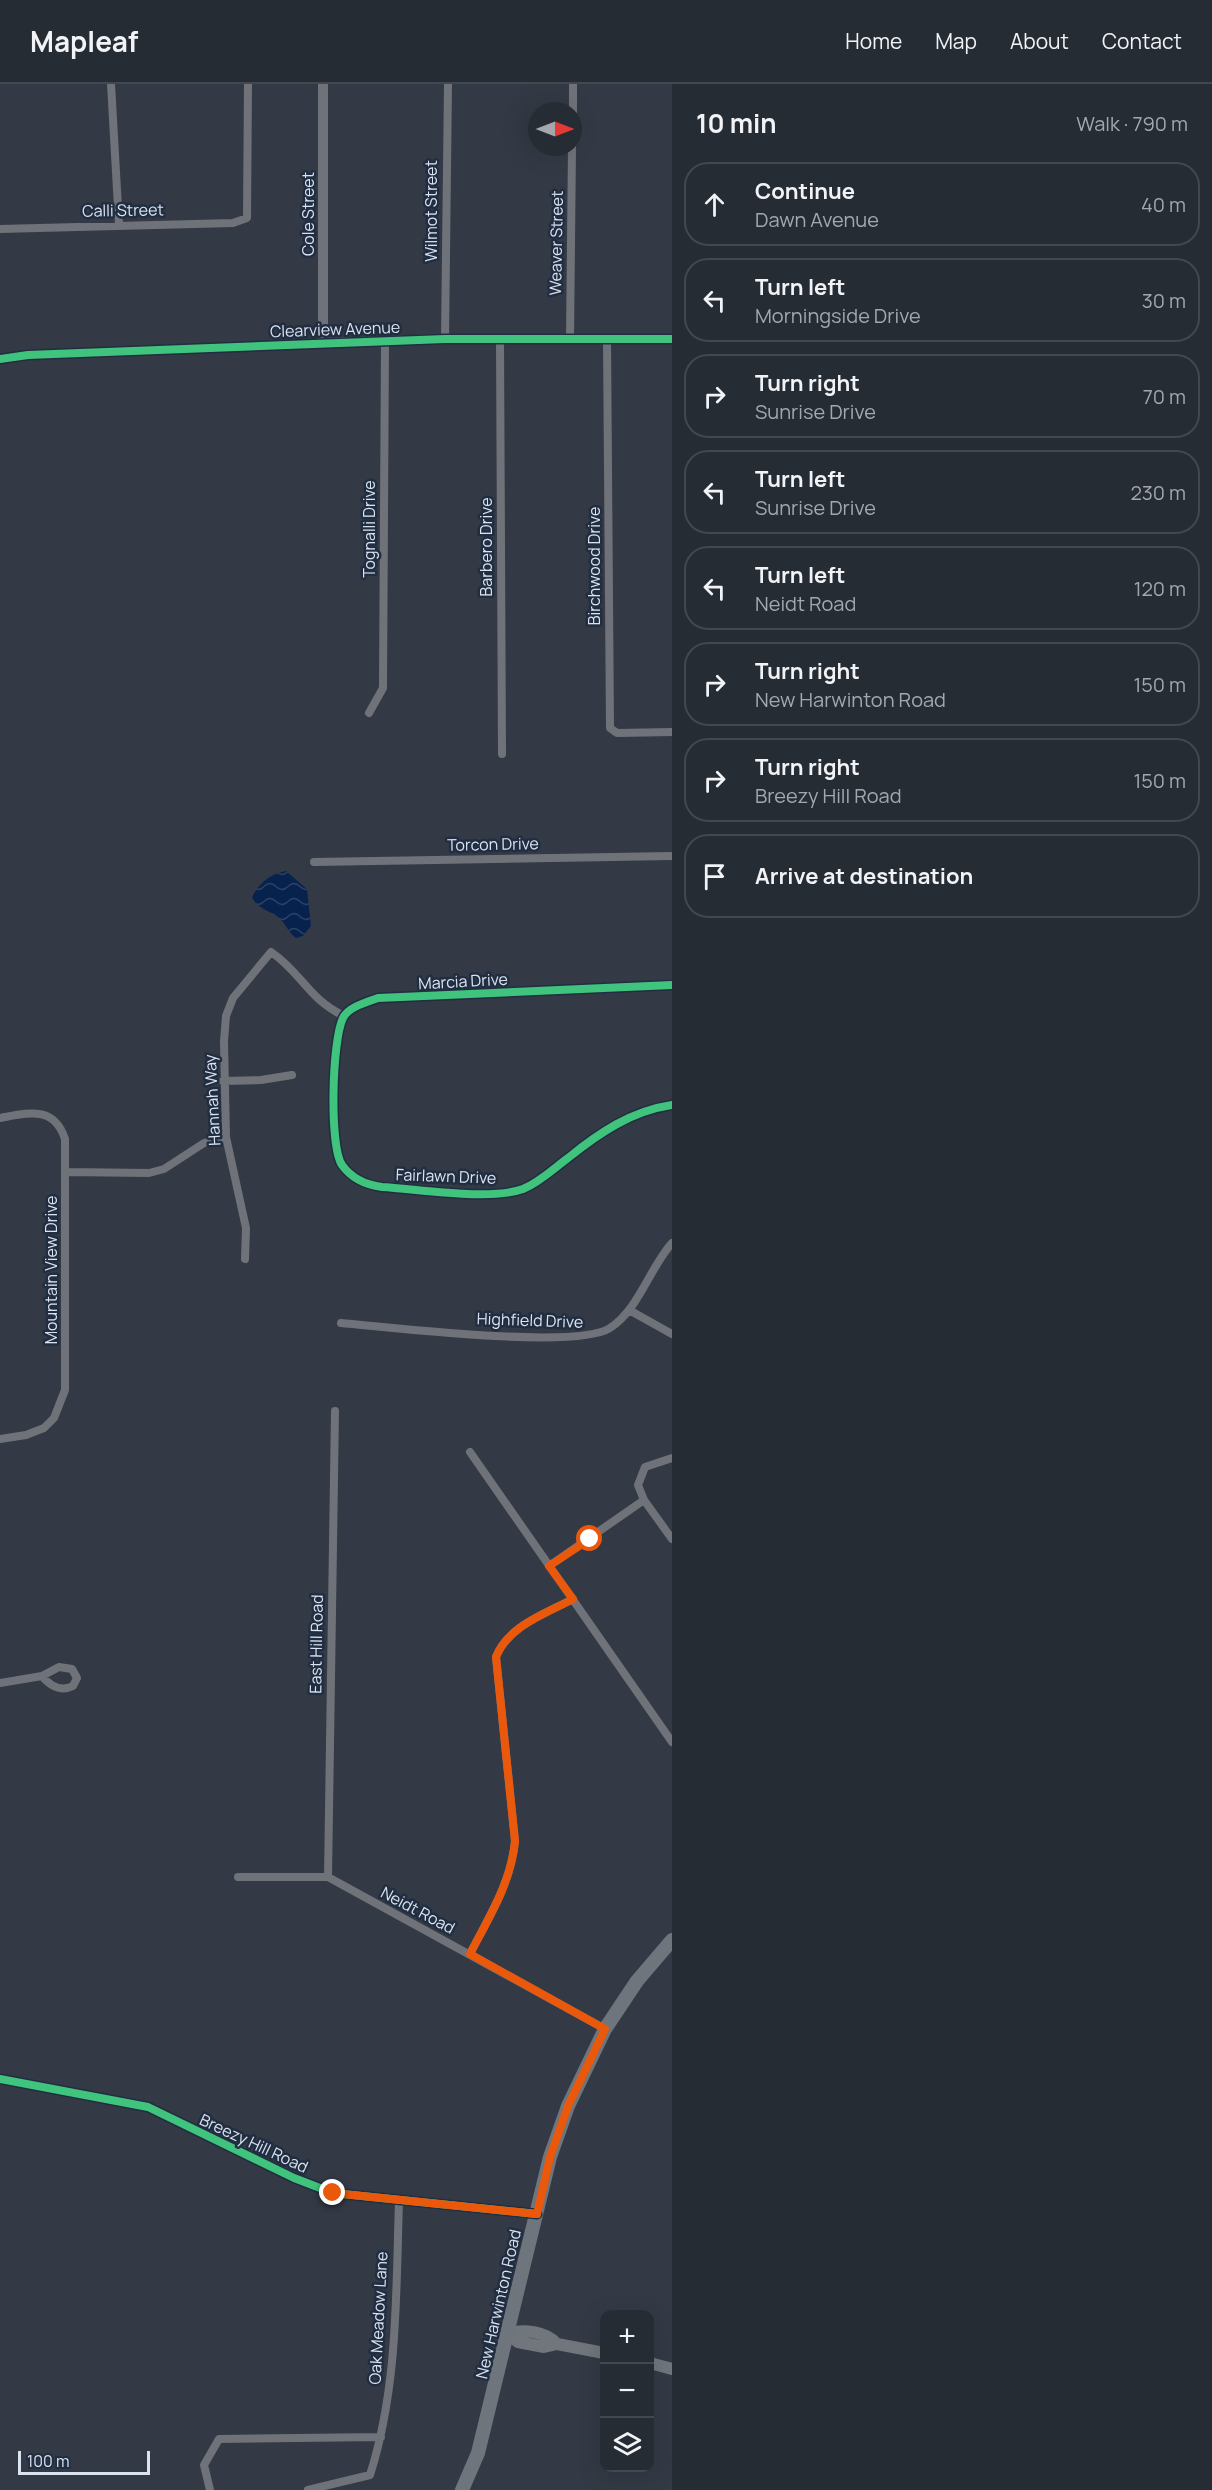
<!DOCTYPE html>
<meta charset="utf-8">
<style>
:root{--surface:#262c34;--page:#323840;--text:#f1f3f6;--muted:#a4a7ac;--line:#42484f}
body{margin:0;font-family:Manrope,sans-serif;background:var(--page);color:var(--text)}
.controls{position:absolute;right:18px;bottom:18px;display:grid;overflow:hidden;border-radius:12px;box-shadow:0 6px 24px #0002}
.controls button{width:54px;height:54px;display:grid;place-items:center;padding:0;border:0;border-bottom:2px solid var(--line);background:var(--surface);color:var(--text);font:30px sans-serif}
.compass{position:absolute;left:528px;top:18px;width:54px;height:54px;border-radius:50%;background:var(--surface);box-shadow:0 6px 24px #0002;rotate:90deg}
.scale{position:absolute;left:18px;bottom:15px;width:132px;box-sizing:border-box;padding-left:6px;border:3px solid #dae3f0;border-top:0;font-size:16px;line-height:21px;white-space:nowrap;color:#dae3f0;-webkit-text-stroke:4px #212e42;paint-order:stroke}
.stop{position:absolute;width:18px;height:18px;margin:-14px;border:4px solid #ea580c;border-radius:50%;background:#fff}
.stop.end{background:#ea580c;border-color:#fff;box-shadow:0 2px 6px #0008}
.list{margin:0;padding:0;list-style:none}
h2{display:flex;justify-content:space-between;align-items:center;height:78px;margin:0;padding:0 24px;font-size:26px}
h2 small{font-size:20px;font-weight:400;color:var(--muted)}
.list li{display:grid;grid-template-columns:39px 1fr auto;gap:18px;align-items:center;box-sizing:border-box;height:84px;margin:0 12px 12px;padding:0 12px;border:2px solid var(--line);border-radius:24px}
.list b{display:block;font-size:22px;white-space:nowrap}
.list p{margin:0;font-size:20px;white-space:nowrap;color:var(--muted)}
.list em{font-size:20px;font-style:normal;color:var(--muted)}
.icon{flex:none;width:33px;height:33px;fill:none;stroke:currentColor;stroke-width:2;stroke-linecap:round;stroke-linejoin:round}
.map{position:relative;flex:none;width:672px;height:2406px;overflow:hidden}
header{display:flex;align-items:center;gap:36px;box-sizing:border-box;height:84px;padding:0 30px;background:var(--surface);border-bottom:2px solid var(--line)}
header strong{font-size:28px}
nav{display:flex;gap:33px;margin-inline-start:auto;font-size:21px}
main{display:flex}
aside{flex:1;background:var(--surface)}
.map>svg:first-child{display:block}
.water{fill:url(#water-waves)}
.lines{fill:none;stroke-linecap:round;stroke-linejoin:round}
.minor{stroke:#6f7379;stroke-width:8}
.tertiary{stroke:#6f7379;stroke-width:10}
.secondary{stroke:#71767d;stroke-width:12}
.primary{stroke:#6f757c;stroke-width:14}
.cycleway-casing{stroke:#212e42;stroke-width:11}
.cycleway{stroke:#40c37c;stroke-width:8}
.route{stroke:#ea580c;stroke-width:8}
.labels{text-anchor:middle;dominant-baseline:central;stroke-width:5;stroke-linejoin:round;paint-order:stroke}
.street-label{font-size:16px;fill:#dae3f0;stroke:#212e42}
</style>
<header>
<strong>Mapleaf</strong>
<nav><a>Home</a><a>Map</a><a>About</a><a>Contact</a></nav>
</header>
<main>
<div class="map">
<svg width="672" height="2406" viewBox="0 0 672 2406">
<defs>
<pattern id="water-waves" width="16" height="10" patternUnits="userSpaceOnUse" patternTransform="scale(1.5)"><rect width="16" height="10" fill="#07224c"/><path d="M0 5q4-4 8 0t8 0" fill="none" stroke="#2b4266"/></pattern>
</defs>
<rect width="100%" height="100%" fill="#333a45"/>
<path class="water" d="M286 787 307 805 311 842 303 852 296 854C288 848 286 840 279 834 269 826 257 825 252 813 259 799 270 790 286 787Z"/>
<g class="lines">
<path class="minor" d="M111 0 119 141
M573 27V0
M0 145 233 139 247 134 248 0
M445 255 448 0
M500 255 502 670
M570 255 572 63
M607 255 610 644 617 649 672 648
M0 275 28 271 323 259
M369 629 383 604 385 257
M314 778 672 772
M672 901 378 914C367 918 348 923 343 934 332 956 329 1062 342 1081 352 1095 366 1101 382 1103 418 1105 490 1117 523 1105 540 1098 553 1085 568 1074 599 1049 631 1027 672 1021
M223 997 261 996 292 991
M0 1034C28 1029 54 1021 65 1055V1306L54 1334 44 1344 26 1351 0 1355
M66 1088 149 1089 164 1085 204 1059 226 1053
M245 1175 246 1144 226 1053 224 957 226 932 233 914 271 868C301 888 308 915 344 932
M629 1226 672 1250
M341 1239C390 1243 577 1266 610 1244 639 1225 649 1185 672 1159
M470 1368 672 1658
M672 1374 645 1383 638 1401 644 1416 672 1455
M549 1482 644 1416
M0 1599 42 1592 59 1583 72 1585 77 1594 73 1602C61 1608 50 1602 42 1592
M238 1793H328L605 1945
M328 1793 335 1327
M470 1870C489 1833 511 1799 515 1757L496 1573C508 1542 545 1530 573 1515
M0 1995 148 2023 294 2094 333 2109 537 2130
M210 2406 204 2381 219 2355 381 2353
M308 2406 370 2391C398 2303 396 2209 399 2117"/>
<path class="tertiary" d="M323 0V259L445 255H672"/>
<path class="secondary" d="M557 2260C547 2248 522 2244 508 2250L518 2258 544 2263 557 2260 604 2269
M650 2279 672 2285"/>
<path class="primary" d="M462 2406 478 2369 550 2073 568 2022 605 1945 637 1897 672 1856"/>
<defs>
<path id="cycleway" d="M0 275 28 271 445 255H672
M672 901 378 914C367 918 348 923 343 934 332 956 329 1062 342 1081 352 1095 366 1101 382 1103 418 1105 490 1117 523 1105 540 1098 553 1085 568 1074 599 1049 631 1027 672 1021
M0 1995 148 2023 294 2094 333 2109 537 2130"/>
</defs>
<use href="#cycleway" class="cycleway-casing"/>
<use href="#cycleway" class="cycleway"/>
</g>
<g class="lines">
<path class="route" d="M333 2109 537 2130 550 2073 568 2022 605 1945 470 1870C489 1833 511 1799 515 1757L496 1573C508 1542 545 1530 573 1515L549 1482 590 1455"/>
</g>
<g class="labels">
<g class="street-label">
<text transform="translate(123 126) rotate(-1)">Calli Street</text>
<text transform="translate(431 127) rotate(-90)">Wilmot Street</text>
<text transform="translate(308 130) rotate(-90)">Cole Street</text>
<text transform="translate(556 159) rotate(-89)">Weaver Street</text>
<text transform="translate(335 245) rotate(-2)">Clearview Avenue</text>
<text transform="translate(369 445) rotate(-90)">Tognalli Drive</text>
<text transform="translate(486 463) rotate(-90)">Barbero Drive</text>
<text transform="translate(594 482) rotate(-90)">Birchwood Drive</text>
<text transform="translate(493 760) rotate(-1)">Torcon Drive</text>
<text transform="translate(463 897) rotate(-3)">Marcia Drive</text>
<text transform="translate(212 1016) rotate(-93)">Hannah Way</text>
<text transform="translate(446 1092) rotate(2)">Fairlawn Drive</text>
<text transform="translate(51 1186) rotate(-90)">Mountain View Drive</text>
<text transform="translate(530 1236) rotate(2)">Highfield Drive</text>
<text transform="translate(316 1560) rotate(-89)">East Hill Road</text>
<text transform="translate(418 1826) rotate(28)">Neidt Road</text>
<text transform="translate(254 2059) rotate(25)">Breezy Hill Road</text>
<text transform="translate(498 2220) rotate(-77)">New Harwinton Road</text>
<text transform="translate(378 2234) rotate(-87)">Oak Meadow Lane</text>
</g>
</g>
</svg>
<div class="controls">
<button>+</button>
<button>−</button>
<button><svg class="icon" aria-label="layers" viewBox="0 0 24 24"><path d="M12 4l9 5-9 5-9-5zM3 14l9 5 9-5"/></svg></button>
</div>
<svg class="compass" viewBox="-18 -18 36 36"><path d="M0-13l5 13h-10z" fill="#e53935"/><path d="M0 13l5-13h-10z" fill="#a4a7ac"/></svg>
<div class="scale">100 m</div>
<div class="stop" style="left:590px;top:1455px"></div>
<div class="stop end" style="left:333px;top:2109px"></div>
</div>
<aside>
<h2>10 min<small>Walk · 790 m</small></h2>
<ul class="list">
<li><svg class="icon" aria-label="ahead" viewBox="0 0 24 24"><path d="M12 20V5M6 11l6-6 6 6"/></svg><div><b>Continue</b><p>Dawn Avenue</p></div><em>40 m</em></li>
<li><svg class="icon" aria-label="left" viewBox="0 0 24 24"><path d="M17 20v-9H6M10 6l-5 5 5 5"/></svg><div><b>Turn left</b><p>Morningside Drive</p></div><em>30 m</em></li>
<li><svg class="icon" aria-label="right" viewBox="0 0 24 24"><path d="M7 20v-9h11M14 6l5 5-5 5"/></svg><div><b>Turn right</b><p>Sunrise Drive</p></div><em>70 m</em></li>
<li><svg class="icon" aria-label="left" viewBox="0 0 24 24"><path d="M17 20v-9H6M10 6l-5 5 5 5"/></svg><div><b>Turn left</b><p>Sunrise Drive</p></div><em>230 m</em></li>
<li><svg class="icon" aria-label="left" viewBox="0 0 24 24"><path d="M17 20v-9H6M10 6l-5 5 5 5"/></svg><div><b>Turn left</b><p>Neidt Road</p></div><em>120 m</em></li>
<li><svg class="icon" aria-label="right" viewBox="0 0 24 24"><path d="M7 20v-9h11M14 6l5 5-5 5"/></svg><div><b>Turn right</b><p>New Harwinton Road</p></div><em>150 m</em></li>
<li><svg class="icon" aria-label="right" viewBox="0 0 24 24"><path d="M7 20v-9h11M14 6l5 5-5 5"/></svg><div><b>Turn right</b><p>Breezy Hill Road</p></div><em>150 m</em></li>
<li><svg class="icon" aria-label="arrive" viewBox="0 0 24 24"><path d="M6 21V4h12l-3 4 3 4H6"/></svg><div><b>Arrive at destination</b></div></li>
</ul>
</aside>
</main>
